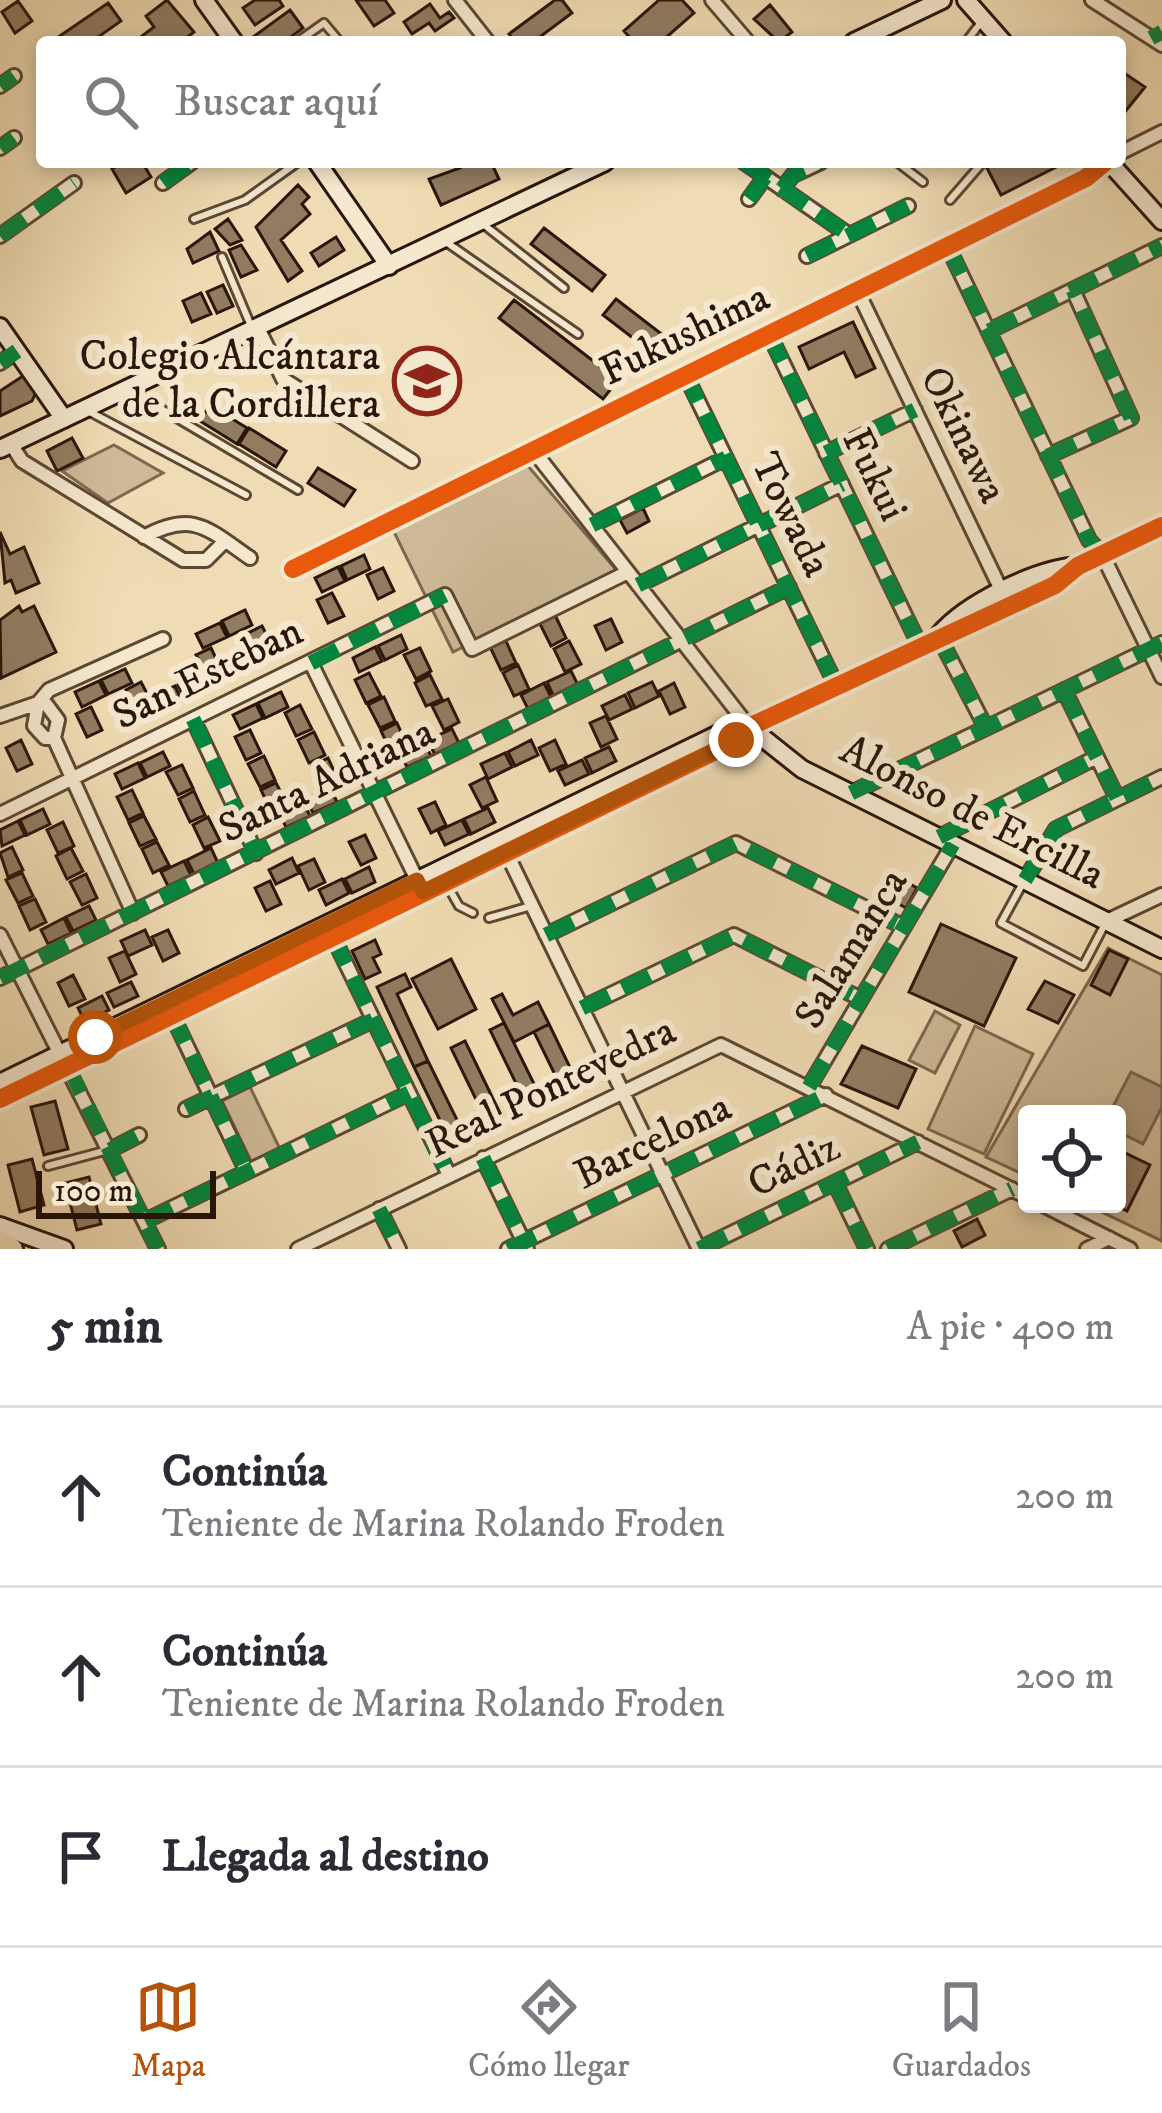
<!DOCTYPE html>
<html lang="es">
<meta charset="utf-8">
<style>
:root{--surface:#fff;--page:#f2f2f3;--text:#2b2b33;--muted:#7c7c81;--line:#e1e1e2;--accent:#b45309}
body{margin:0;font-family:"IM FELL DW Pica",serif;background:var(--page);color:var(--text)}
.controls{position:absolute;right:36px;bottom:36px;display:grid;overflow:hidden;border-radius:12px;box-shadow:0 6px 18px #0003}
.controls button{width:108px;height:108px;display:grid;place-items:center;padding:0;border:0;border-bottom:3px solid var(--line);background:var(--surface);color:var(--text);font:60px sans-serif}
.scale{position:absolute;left:36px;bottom:30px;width:180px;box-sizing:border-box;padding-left:12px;border:6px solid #2a1509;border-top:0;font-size:33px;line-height:42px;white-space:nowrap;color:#2a1509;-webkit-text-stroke:9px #f5e8ce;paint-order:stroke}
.stop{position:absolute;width:36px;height:36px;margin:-27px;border:9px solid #b45309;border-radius:50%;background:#fff}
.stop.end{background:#b45309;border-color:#fff;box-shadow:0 3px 12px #0008}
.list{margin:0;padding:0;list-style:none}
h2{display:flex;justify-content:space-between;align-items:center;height:156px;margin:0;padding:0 48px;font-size:51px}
h2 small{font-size:39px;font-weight:400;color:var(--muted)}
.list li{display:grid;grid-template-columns:78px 1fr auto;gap:36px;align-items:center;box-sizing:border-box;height:180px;padding:0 48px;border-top:3px solid var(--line)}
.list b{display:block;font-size:45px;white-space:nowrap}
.list p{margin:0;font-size:39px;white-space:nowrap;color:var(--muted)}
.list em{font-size:39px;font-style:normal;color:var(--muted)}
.icon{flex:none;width:66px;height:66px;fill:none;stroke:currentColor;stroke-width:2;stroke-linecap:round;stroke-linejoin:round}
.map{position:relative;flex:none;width:1162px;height:1249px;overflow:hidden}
.search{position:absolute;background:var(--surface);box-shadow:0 6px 18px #0003;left:36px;right:36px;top:36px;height:132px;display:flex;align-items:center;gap:30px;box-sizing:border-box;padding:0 42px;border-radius:12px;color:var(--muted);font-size:45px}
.sheet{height:696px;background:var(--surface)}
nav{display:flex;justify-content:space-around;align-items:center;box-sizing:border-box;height:168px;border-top:3px solid var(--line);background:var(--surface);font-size:33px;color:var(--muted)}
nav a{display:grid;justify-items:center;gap:6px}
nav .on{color:var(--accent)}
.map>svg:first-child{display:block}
.green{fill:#ceba97;stroke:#7c6850;stroke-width:3}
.water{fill:#ad987a;stroke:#79644d;stroke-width:3}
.building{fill:#917c62;stroke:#2a1509;stroke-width:3}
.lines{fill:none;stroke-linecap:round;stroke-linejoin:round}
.lane-casing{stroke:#5c4734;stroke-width:12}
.street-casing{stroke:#5c4734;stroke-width:18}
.secondary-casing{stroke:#2a1509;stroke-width:22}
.primary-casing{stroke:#2a1509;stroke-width:24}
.lane{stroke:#f5e8ce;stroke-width:6}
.street{stroke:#f5e8ce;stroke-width:12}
.secondary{stroke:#f5e8ce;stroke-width:16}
.primary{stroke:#f0dcb4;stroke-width:18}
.quiet{stroke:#00873e;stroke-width:15;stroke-dasharray:30 15;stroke-linecap:butt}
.cycleway-casing{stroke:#f5e8ce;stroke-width:26}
.cycleway{stroke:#e8590c;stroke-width:18}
.route{stroke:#b45309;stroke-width:15}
.labels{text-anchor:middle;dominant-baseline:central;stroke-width:12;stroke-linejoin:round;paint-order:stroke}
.street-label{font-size:42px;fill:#2a1509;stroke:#f5e8ce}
.poi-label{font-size:42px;fill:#2a1509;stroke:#f5e8ce;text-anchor:end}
</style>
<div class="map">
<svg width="1162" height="1249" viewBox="0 0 1162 1249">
<rect width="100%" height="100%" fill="#f0dcb4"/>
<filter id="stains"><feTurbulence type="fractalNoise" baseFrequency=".00167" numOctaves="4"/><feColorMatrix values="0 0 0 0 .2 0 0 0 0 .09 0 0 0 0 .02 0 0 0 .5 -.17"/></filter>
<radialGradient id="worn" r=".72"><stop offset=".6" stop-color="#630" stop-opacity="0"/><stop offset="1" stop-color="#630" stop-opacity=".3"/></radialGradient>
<path class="green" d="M114 445 163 473 108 503 62 471Z
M528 466 617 571 453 652 394 532Z
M1108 948 1162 975V1241L1085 1204H1117V1114H1027V1176L986 1157Z
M935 1011 960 1025 935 1073 909 1060Z
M975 1026 1033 1054 984 1154 928 1129Z
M250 1087 280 1149 252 1163 222 1101Z"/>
<path class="water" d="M1131 1072 1162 1087V1107L1143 1144 1117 1131V1114H1109Z"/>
<path class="building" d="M167 0 194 32 181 42H134L154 27 146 16Z
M255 0H279L283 6 255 25 243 8Z
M356 0H385L394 13 374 26Z
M555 0H562L572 13 533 42H515L509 34Z
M659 0H682L694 13 661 42H628L631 39 624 31Z
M18 1 32 21 15 33 2 12Z
M108 3 121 21 91 42H51Z
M430 4 440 18 449 12 454 18 435 31 429 23 412 34 404 22Z
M770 5 792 32 779 42 754 19Z
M290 10 303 28 284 42H257L253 37Z
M1121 71 1145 87 1120 118V71Z
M123 162H142L151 177 126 193 112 169Z
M457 162H491L499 179 441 205 429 179 460 168Z
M998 162H1056L1058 166 1001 195 987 168Z
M298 185 309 197 302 204 310 214 281 240 302 271 288 281 256 227Z
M228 219 242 240 230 245 215 229Z
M544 228 605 275 592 291 531 244Z
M210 232 219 251 193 263 187 249Z
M336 237 344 250 319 266 311 253Z
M241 245 257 270 241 277 229 250Z
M223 285 233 306 217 313 207 292Z
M201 293 211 314 192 322 183 301Z
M616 299 677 346 664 362 603 315Z
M514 300 618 380 603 399 499 318Z
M853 322 875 368 856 377 844 352 809 369 799 347Z
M26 374 37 390 32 401 0 416V391Z
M210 405 247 428 237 444 200 421Z
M249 428 286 451 276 467 239 444Z
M72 438 83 458 57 471 47 451Z
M318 468 355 490 344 506 308 483Z
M643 508 649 521 627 533 620 520Z
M0 532 10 554 24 547 39 583 16 593 11 580 5 583Z
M364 555 370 569 347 580 341 566Z
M338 567 345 581 322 592 315 578Z
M383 568 394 591 378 599 367 575Z
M332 593 344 616 328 623 317 600Z
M19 606 22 612 34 606 56 652 1 678 0 620Z
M245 610 252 625 229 636 222 621Z
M555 615 566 638 551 646 539 622Z
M611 619 622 642 606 650 595 626Z
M220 623 227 637 203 648 196 634Z
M262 626 274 649 259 656 248 633Z
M401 635 407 649 385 660 378 646Z
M505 639 516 663 501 670 490 647Z
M569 641 581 664 565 672 554 649Z
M375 647 382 661 359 672 353 658Z
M211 648 222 671 208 678 196 655Z
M420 648 431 671 416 679 404 655Z
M518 665 529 689 514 696 503 673Z
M125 669 132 683 108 694 101 680Z
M571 671 578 685 554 697 547 682Z
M201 673 209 688 185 699 178 685Z
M369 673 381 696 366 703 355 680Z
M430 675 442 699 426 706 415 683Z
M99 681 106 695 82 707 75 692Z
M141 682 153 705 137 713 126 690Z
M652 682 659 696 635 708 628 693Z
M544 683 551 697 528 709 521 695Z
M674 683 685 707 670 714 659 691Z
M175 686 182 701 159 712 152 697Z
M281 692 288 707 265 718 258 703Z
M625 695 632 709 609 720 602 706Z
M384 697 395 721 380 728 368 705Z
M448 699 459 722 444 730 432 706Z
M256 704 263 718 240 729 233 715Z
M300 705 312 729 296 736 285 713Z
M91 707 102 730 87 737 76 714Z
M606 716 617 739 601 747 590 723Z
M397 723 408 747 392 754 381 731Z
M452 729 459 743 435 755 428 740Z
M250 730 261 753 246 760 235 737Z
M314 732 325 755 309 763 298 740Z
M21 740 32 764 17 771 6 748Z
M531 740 538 755 515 766 508 752Z
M555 740 566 764 550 771 539 748Z
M424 741 431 756 407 767 400 753Z
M609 747 616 761 592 773 585 758Z
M163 752 170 766 147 777 140 763Z
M505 753 512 767 488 779 481 764Z
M264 756 275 780 260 787 248 764Z
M328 758 339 782 324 789 312 766Z
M582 760 589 774 565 785 558 771Z
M138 763 145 778 122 789 115 774Z
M182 765 193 788 178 795 166 772Z
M486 777 497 801 482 808 470 785Z
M276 783 288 806 272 813 261 790Z
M330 787 337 802 313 813 306 799Z
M132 790 143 813 128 820 117 797Z
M194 791 205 815 190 822 179 799Z
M303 801 310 816 286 827 279 813Z
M435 802 446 825 431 833 419 809Z
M488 808 495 822 471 834 464 819Z
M43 809 50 824 27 835 20 820Z
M144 816 156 839 140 846 129 823Z
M208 817 220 841 204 848 193 825Z
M462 820 469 834 445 845 438 831Z
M18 821 25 835 2 846 0 830Z
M63 822 74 846 58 853 47 830Z
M365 835 376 858 361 865 349 842Z
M157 842 169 865 153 873 142 849Z
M12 847 23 870 8 877 0 853Z
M71 848 83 871 67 879 56 856Z
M211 848 218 863 194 874 187 860Z
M292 858 299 873 276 884 269 870Z
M314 859 325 882 309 890 298 866Z
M184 861 191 875 168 886 161 872Z
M369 867 375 882 352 893 345 879Z
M22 873 33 896 18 903 6 880Z
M86 874 97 898 82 905 70 882Z
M900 878 917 888 906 908 888 898Z
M342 879 349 893 326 905 319 890Z
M270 881 281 904 266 911 255 888Z
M35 899 46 922 30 930 19 906Z
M89 906 96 920 73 931 66 917Z
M64 918 71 933 48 944 41 930Z
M941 924 1016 958 984 1026 909 992Z
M145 930 152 945 128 956 121 941Z
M168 930 179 953 163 961 152 937Z
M375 940 381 954 373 958 380 972 365 979 352 951Z
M1109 950 1128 959 1110 995 1091 985Z
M125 951 136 974 120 982 109 958Z
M451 959 476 1009 438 1029 412 979Z
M405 974 411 987 397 994 428 1061 414 1067 377 987Z
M73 975 85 999 69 1006 58 983Z
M1045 981 1074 995 1058 1023 1028 1009Z
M131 982 138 996 114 1007 107 993Z
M502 994 513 1015 538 1002 549 1024 514 1042 492 999Z
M102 996 109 1010 85 1022 78 1008Z
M504 1023 537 1090 558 1080 563 1091 528 1108 490 1030Z
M549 1024 578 1084 563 1091 534 1032Z
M465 1041 500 1113 486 1120 451 1048Z
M862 1046 916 1069 898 1108 841 1084Z
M428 1061 463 1132 449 1139 414 1067Z
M55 1101 68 1149 44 1155 31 1107Z
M1117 1149 1150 1165 1127 1211 1113 1204Z
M32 1159 44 1205 20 1212 8 1165Z
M89 1177 101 1224 77 1230 65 1183Z
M977 1219 985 1235 962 1247 954 1231Z"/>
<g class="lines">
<defs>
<path id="lane" d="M297 42 324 23 340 42
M966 42 982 21
M897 162 923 182
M950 200 983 162
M194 219 245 200 298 162
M483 224 564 288
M446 242 578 334
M222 257 251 326
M131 391 298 490
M90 412 246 495
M1023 883 1001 923 1083 966 1105 924
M447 885 459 906 473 913
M489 918 531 906
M48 1166 108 1150"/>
<path id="street" d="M455 0 488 42
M712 0 748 42
M1092 0 1162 45
M0 86 14 76
M0 148 14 138
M1120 153 1162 132
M744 162 849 235
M163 183 192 162
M782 189 793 175 821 162
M749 199 765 177
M0 236 74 183
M948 247 1089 540 1102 554 1162 677
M807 256 908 206
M858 292 1003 594
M258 328 283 379 412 461
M989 331 1162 246
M769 334 919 644
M0 363 17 351
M685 374 836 685
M11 444 22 461 183 560H206L225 541
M533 450 749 727
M826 453 915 410
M1048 456 1131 418 1073 290
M592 525 726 458
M144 537C193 510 208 529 250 558
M293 569 1086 178 1105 162
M638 585 842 484
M938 635 986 728
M311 663 421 888
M1064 690 1117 798
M38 703 46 704 58 720 54 738 133 913
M38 703 34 726 45 738H54
M0 716 38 703 49 690 163 639
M193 719 256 853
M851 793 1162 643
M0 814 445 595 472 649 628 572
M939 837 1097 757
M506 852 699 1249
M1025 880 1056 829 1162 777
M1107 921 1162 895
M0 935 158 1249
M546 935 736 843 904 927
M333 937 449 1175
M0 978 789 587
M582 1008 734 935 861 999
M172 1015 247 1172
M809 1087 953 844
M186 1109 373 1020
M110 1150 139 1135
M483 1158 527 1249
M835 1183 867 1249
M1041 1204 1130 1249
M379 1209 399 1249
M145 1221 409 1093
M298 1249 721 1045 1027 1197
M508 1249 826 1095
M699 1249 918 1142
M888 1249 1012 1189
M1087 1249 1109 1238"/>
<path id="secondary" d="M204 0 234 42
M966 0 1003 42
M854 42 942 0
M317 162 389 266
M1109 162 1162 221
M0 327 64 419
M0 449 605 162
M939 635C966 603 1036 569 1078 566
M749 727 802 769 1162 949
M0 1083 725 731 749 727
M0 1099 732 743 749 727 1055 585 1078 566 1162 526
M0 1226 64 1249"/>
<path id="primary" d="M0 1240 13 1249"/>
</defs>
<use href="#lane" class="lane-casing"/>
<use href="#street" class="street-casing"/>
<use href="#secondary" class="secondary-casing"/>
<use href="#primary" class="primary-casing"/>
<use href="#lane" class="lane"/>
<use href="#street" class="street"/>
<use href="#secondary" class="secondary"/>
<use href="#primary" class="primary"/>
<path class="quiet" d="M1151 38 1162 32
M0 86 14 76
M0 148 14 138
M744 162 849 235
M163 183 192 162
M782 189 793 175 821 162
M749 199 765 177
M0 236 74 183
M948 247 1089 540 1102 554
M807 256 908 206
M989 331 1162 246
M769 334 919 644
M0 363 17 351
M685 374 836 685
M826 453 915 410
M1048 456 1131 418 1073 290
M592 525 726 458
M638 585 842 484
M938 635 986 728
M311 663 445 595
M1064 690 1117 798
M193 719 256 853
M851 793 1162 643
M939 837 1097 757
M1025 880 1056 829 1162 777
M546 935 736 843 904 927
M333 937 449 1175
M0 978 789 587
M582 1008 734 935 861 999
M172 1015 247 1172
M68 1066 158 1249
M809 1087 953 844
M186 1109 373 1020
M110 1150 139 1135
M483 1158 527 1249
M835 1183 867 1249
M379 1209 399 1249
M145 1221 409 1093
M508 1249 826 1095
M699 1249 918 1142
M888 1249 1012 1189"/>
<defs>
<path id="cycleway" d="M293 569 1086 178 1105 162
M0 1099 732 743 749 727 1055 585 1078 566 1162 526"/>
</defs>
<use href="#cycleway" class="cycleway-casing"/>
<use href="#cycleway" class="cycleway"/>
</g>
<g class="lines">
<path class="route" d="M95 1037 417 880 423 892 736 740"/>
</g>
<defs>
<symbol id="school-ring" viewBox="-11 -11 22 22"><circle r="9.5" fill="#f5e8ce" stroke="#8f2418" stroke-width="1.5"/><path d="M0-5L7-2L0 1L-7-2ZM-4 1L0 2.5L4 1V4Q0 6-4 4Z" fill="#8f2418"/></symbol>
</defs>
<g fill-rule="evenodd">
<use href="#school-ring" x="389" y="343" width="76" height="76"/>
</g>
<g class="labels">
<g class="street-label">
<text transform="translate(685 335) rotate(-26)">Fukushima</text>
<text transform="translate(963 435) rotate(64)">Okinawa</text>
<text transform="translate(874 475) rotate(64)">Fukui</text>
<text transform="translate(790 515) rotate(64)">Towada</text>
<text transform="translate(208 674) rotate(-26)">San Esteban</text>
<text transform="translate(327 781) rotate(-26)">Santa Adriana</text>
<text transform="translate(972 813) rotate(27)">Alonso de Ercilla</text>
<text transform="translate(852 949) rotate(-59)">Salamanca</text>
<text transform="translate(551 1088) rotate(-26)">Real Pontevedra</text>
<text transform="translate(653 1142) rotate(-26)">Barcelona</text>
<text transform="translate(794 1166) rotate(-26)">Cádiz</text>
</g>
<g class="poi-label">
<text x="380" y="357">Colegio Alcántara<tspan x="380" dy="48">de la Cordillera</tspan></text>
</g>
</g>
<rect width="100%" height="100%" filter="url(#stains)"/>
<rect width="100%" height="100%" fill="url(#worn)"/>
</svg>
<div class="controls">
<button><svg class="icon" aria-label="locate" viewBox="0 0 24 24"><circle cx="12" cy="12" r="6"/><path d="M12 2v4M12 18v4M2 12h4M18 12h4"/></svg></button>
</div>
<div class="scale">100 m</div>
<div class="stop" style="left:95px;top:1037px"></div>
<div class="stop end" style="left:736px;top:740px"></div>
<div class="search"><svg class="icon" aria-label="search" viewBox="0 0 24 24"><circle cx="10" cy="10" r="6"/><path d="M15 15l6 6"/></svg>Buscar aquí</div>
</div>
<section class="sheet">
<h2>5 min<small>A pie · 400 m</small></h2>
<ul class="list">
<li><svg class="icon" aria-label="ahead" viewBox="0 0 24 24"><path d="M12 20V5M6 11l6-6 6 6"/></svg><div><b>Continúa</b><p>Teniente de Marina Rolando Froden</p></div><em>200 m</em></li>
<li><svg class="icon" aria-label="ahead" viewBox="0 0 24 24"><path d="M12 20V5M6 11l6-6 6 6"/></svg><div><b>Continúa</b><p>Teniente de Marina Rolando Froden</p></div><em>200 m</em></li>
<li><svg class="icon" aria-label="arrive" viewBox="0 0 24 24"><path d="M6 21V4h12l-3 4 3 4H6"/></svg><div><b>Llegada al destino</b></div></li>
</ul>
</section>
<nav>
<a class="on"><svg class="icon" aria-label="map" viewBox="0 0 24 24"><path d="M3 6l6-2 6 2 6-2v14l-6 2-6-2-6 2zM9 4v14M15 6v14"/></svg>Mapa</a>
<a><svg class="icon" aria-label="directions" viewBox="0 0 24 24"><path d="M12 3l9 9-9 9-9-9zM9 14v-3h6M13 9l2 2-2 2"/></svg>Cómo llegar</a>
<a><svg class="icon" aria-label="saved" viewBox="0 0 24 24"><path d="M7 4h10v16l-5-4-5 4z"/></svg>Guardados</a>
</nav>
